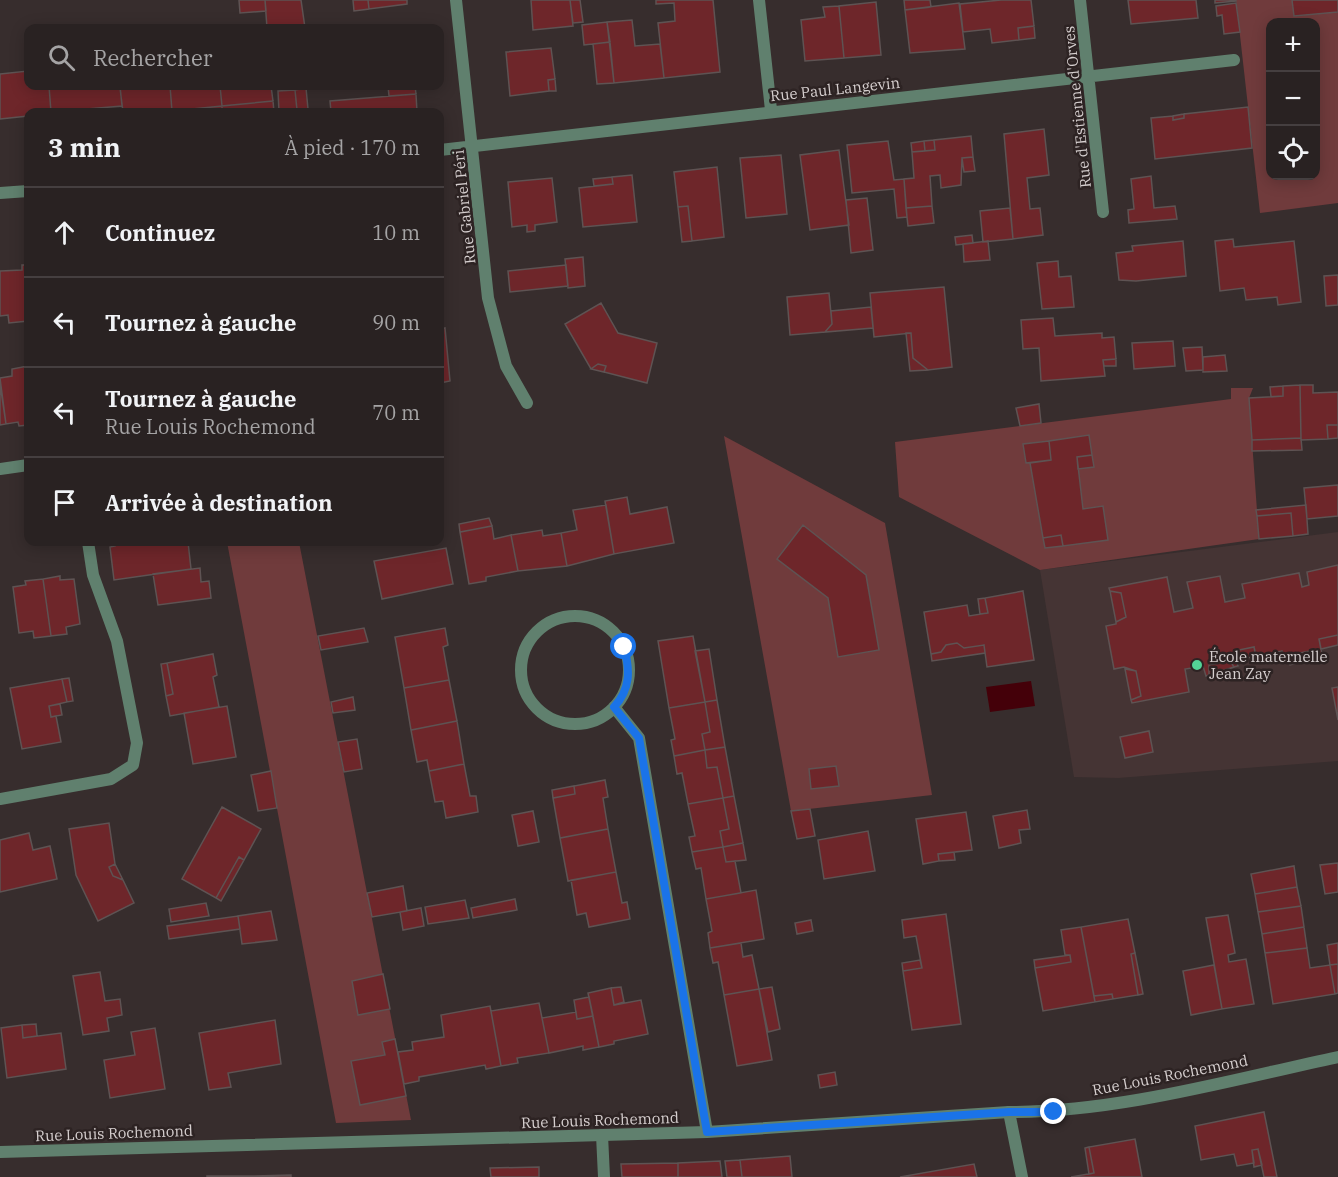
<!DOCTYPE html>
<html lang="fr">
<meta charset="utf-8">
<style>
:root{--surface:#292222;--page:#352f2f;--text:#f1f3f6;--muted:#a5a4a5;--line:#453f40}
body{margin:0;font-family:"IBM Plex Serif",serif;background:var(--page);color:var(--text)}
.controls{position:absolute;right:18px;top:18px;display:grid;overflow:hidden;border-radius:12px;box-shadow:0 3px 15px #0003}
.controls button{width:54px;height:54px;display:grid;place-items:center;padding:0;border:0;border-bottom:2px solid var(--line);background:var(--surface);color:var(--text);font:30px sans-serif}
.stop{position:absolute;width:18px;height:18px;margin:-14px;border:4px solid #1a73e8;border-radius:50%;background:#fff}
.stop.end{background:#1a73e8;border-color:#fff;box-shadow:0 2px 6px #0008}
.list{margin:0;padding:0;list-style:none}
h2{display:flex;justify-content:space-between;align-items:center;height:78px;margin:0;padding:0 24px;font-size:26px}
h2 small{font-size:20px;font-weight:400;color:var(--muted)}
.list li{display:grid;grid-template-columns:39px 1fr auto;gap:18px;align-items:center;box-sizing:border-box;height:90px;padding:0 24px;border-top:2px solid var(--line)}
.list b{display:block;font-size:22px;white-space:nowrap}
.list p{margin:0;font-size:20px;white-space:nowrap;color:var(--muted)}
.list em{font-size:20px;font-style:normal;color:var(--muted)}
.icon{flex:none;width:33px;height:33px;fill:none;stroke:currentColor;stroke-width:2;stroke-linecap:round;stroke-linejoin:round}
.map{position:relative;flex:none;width:1338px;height:1177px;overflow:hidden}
.search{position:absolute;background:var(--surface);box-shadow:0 3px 15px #0003;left:24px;top:24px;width:420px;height:66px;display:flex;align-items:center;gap:15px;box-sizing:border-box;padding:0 21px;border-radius:12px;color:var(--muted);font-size:22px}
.panel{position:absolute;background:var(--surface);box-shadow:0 3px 15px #0003;left:24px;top:108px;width:420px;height:438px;border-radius:12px}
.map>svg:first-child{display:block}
.built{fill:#453434}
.green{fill:#703b3c;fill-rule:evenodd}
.water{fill:#440009}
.building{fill:#6e262a;stroke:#5e5353;stroke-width:1.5}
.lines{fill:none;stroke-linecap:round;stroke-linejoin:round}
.service{stroke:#60806e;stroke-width:12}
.minor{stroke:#60806e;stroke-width:12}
.route{stroke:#1a73e8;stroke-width:8}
.poi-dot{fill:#53d396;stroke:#2d2323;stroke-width:2}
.labels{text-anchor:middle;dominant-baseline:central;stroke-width:5;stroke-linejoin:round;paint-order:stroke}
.street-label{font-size:15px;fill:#d6cfcf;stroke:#2d2323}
.poi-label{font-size:15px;fill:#d6cfcf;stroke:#2d2323;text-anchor:start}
</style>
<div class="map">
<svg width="1338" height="1177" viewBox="0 0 1338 1177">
<rect width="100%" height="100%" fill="#372d2d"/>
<path class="built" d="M1338 532V761L1118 778 1074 777 1040 570Z"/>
<path class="green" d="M1236 0H1338V203L1260 213ZM1270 22H1316V176H1270Z
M1231 388H1253L1249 398 1259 539 1040 570 899 497 895 442 1231 399Z
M724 436 885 523 932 795 791 811Z
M227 542H299L411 1120 336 1123Z"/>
<path class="water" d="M1031 681 1035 706 990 712 986 687Z"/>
<path class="building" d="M239 0H265L266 11 240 13Z
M265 0H301L305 28H267Z
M353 0H368L369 9 354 11Z
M368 0H407V4L369 9Z
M531 0H570L573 26 533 30Z
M570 0H580L583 22 573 23Z
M656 0H713L720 72 664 78 658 23 675 21 674 3 656 4Z
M904 0H930L931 7 905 10Z
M1001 0H1031L1034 26 1018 28 1019 40 992 43 990 29 963 32 960 4Z
M1128 0H1196L1198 18 1131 24Z
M1215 0H1236V1L1215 3Z
M1292 0H1338V12L1294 16Z
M876 2 881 55 844 58 839 6Z
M959 3 965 49 910 53 905 10Z
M1236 3 1240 32 1224 34 1222 15 1217 16 1216 6Z
M839 6 844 58 805 61 801 20 825 17 823 7Z
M632 20 635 46 660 44 664 78 614 83 607 22Z
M607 22 610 42 584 45 582 25Z
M1034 26 1035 38 1019 40 1018 28Z
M610 42 614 83 597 84 593 44Z
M551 48 555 79 548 80 549 91 510 96 506 52Z
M28 71V86H49L51 112H28V116L0 119V74Z
M555 79 556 91H549L548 80Z
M49 86H120L122 106 51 112Z
M147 86H170L172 111 123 112 120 88Z
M170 86H220L222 106 172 111Z
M220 86H271L273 101 222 106Z
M388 86H415L416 94 389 96Z
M306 88 308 109 297 110 295 90Z
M295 90 297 110 308 109V112H279L278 91Z
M416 94 417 112H331L330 101Z
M273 101 274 112H222V106Z
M222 106V112H172V111Z
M1248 107 1252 148 1155 159 1151 118 1173 116V120L1184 118V114Z
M1184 114V118L1173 120V116Z
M1044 129 1049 175 1027 178 1030 209 1040 208 1043 235 1013 239 1004 134Z
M971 136 973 157 962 158 961 185 941 188 940 175 930 176 932 206 906 208 904 179 914 178 912 152 935 150 934 140Z
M934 140 935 150 925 151 924 141Z
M888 141 894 180 904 179 907 217 897 218 894 189 852 193 847 145Z
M924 141 925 151 912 152 911 143Z
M839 150 849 225 810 230 800 155Z
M781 155 787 214 746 218 740 158Z
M973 157 975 171 964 172 962 158Z
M717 167 724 237 692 241 688 206 678 207 674 172Z
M632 175 637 222 583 227 579 188 613 184 612 177Z
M1151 176 1154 208 1175 206 1177 219 1129 223 1128 210 1134 209 1131 179Z
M612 177 613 184 594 186 593 179Z
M552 178 557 222 535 225V231L527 232V225L512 227 508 182Z
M867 198 873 250 851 253 846 200Z
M688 206 692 241 682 242 678 207Z
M932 206 934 223 908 226 906 208Z
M1010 208 1013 239 983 242 980 211Z
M972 235 973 243 956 245 955 237Z
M1233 239 1234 247 1294 241 1301 302 1278 305 1277 297 1246 300 1244 288 1220 291 1215 241Z
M988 241 990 260 964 262 963 244Z
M1183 241 1186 276 1136 281 1119 280 1116 253 1133 251 1132 246Z
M583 257 585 286 568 288 565 259Z
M1058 261 1059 277 1071 276 1074 307 1042 309 1037 263Z
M22 265H28V321L9 323 8 315 0 316V271L22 270Z
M566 265 568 286 510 292 508 271Z
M1338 275V305L1326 306 1324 276Z
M944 287 952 367 928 370 913 358 911 333 874 337 870 293Z
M829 293 832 324 825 332 790 335 787 297Z
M601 303 618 333 657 343 647 383 604 372 606 366 598 364 591 369 565 324Z
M871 307 873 328 825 332 832 324 831 311Z
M1053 318 1055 336 1102 333V338L1114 337 1116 359 1103 360 1105 376 1041 381 1039 348 1023 349 1021 320Z
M445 328 450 381 440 383V329Z
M906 333H911L913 358 928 370 910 371Z
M1173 341 1175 366 1134 369 1132 343Z
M1202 347 1203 370 1186 371 1183 348Z
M1225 355 1227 371 1203 372V357Z
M1116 359V366H1104L1103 360Z
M598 364 606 366 604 372 591 369Z
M28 366V425L19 426 18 422 6 424 0 378 12 376V369Z
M0 384 6 424 0 425Z
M1300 385H1313V393L1338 392V425H1327L1328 439 1301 440Z
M1300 385 1301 438 1252 440 1249 398 1283 396V386Z
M1283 386V396L1271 397 1270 387Z
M1039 404 1041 423 1020 426 1016 408Z
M1327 425H1338V438L1328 439Z
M1089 435 1092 455 1077 457 1083 509 1103 506 1108 540 1063 546 1061 535 1043 538 1030 463 1051 460 1049 441Z
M1301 438 1302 450 1252 451V440Z
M1049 441 1051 460 1026 463 1023 444Z
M1092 455 1094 467 1078 469 1077 457Z
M1338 485V516L1307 519 1304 488Z
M627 497 630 514 667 507 674 543 614 554 605 501Z
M606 505 614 554 567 566 561 533 577 530 573 510Z
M1306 505 1308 534 1293 536 1291 513 1257 516 1256 510Z
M1291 513 1293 536 1259 539 1257 516Z
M489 518 492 526 460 532 459 524Z
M803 525 866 575 879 650 838 657 828 598 777 559Z
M492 526 494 539 511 535 518 571 486 577V581L469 584 460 532Z
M542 530 543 536 561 533 567 566 518 571 511 535Z
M1061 535 1063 546 1045 548 1043 538Z
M114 542H188L191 569 114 580 110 547 115 546Z
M446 548 453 584 382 599 374 561Z
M1338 565V635L1319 639 1322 655 1319 656 1315 650 1294 654V664L1290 665 1282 651 1261 655V662H1257L1254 647 1234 651 1238 666 1234 667 1230 661 1209 665V675L1206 676 1203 666 1185 669 1189 692 1132 703 1131 700 1141 696 1136 671 1124 667 1114 669 1106 626 1116 624V622L1126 617 1121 593 1110 591 1109 588 1167 577 1174 612 1193 608 1187 582 1220 576 1225 602 1245 598 1242 584 1299 573 1302 587 1309 585 1307 572Z
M200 568 201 582 209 581 211 598 158 605 153 574Z
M60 576V580L74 579 80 624 66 627 67 634 51 636 43 579Z
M43 579 51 636 34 638 33 631 19 633 13 587 26 585 25 581Z
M1023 591 1034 660 987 667 984 645 964 648 957 643 946 645 941 652 931 654 924 612 967 605 969 616 988 613 985 598Z
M1110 591 1121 593 1126 617 1116 622Z
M985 598 988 613 980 614 978 599Z
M364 628 368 642 321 650 318 636Z
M445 628 448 645 443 647 449 680 404 688 395 637Z
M1338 635V645L1321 649 1319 639Z
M693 636 705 702 669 708 658 641Z
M957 643 964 648 984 645 985 653 932 661 931 654 941 652 946 645Z
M1254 647 1256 656 1236 660 1234 651Z
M709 649 717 700 705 702 695 651Z
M1315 650 1319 656 1294 664V654Z
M1282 651 1287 660 1261 662V655Z
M213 654 217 675 213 677 219 707 170 716 166 696 173 694 167 663Z
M1230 661 1234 667 1209 675V665Z
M167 663 173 694 166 696 161 664Z
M1125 669 1136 671 1141 696 1131 700Z
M69 678 73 701 67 702 62 679Z
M62 679 67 702 49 706 51 717 56 716 61 742 22 749 10 688Z
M449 680 457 721 411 730 404 688Z
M1338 687V720L1332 688Z
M353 697 355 710 333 713 331 702Z
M717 700 725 747 705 750 702 734 710 732 705 702Z
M705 702 710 732 702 734 705 750 674 756 671 740 675 739 669 708Z
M60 704 62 715 51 717 49 706Z
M227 706 236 757 193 764 184 713Z
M457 721 464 764 429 771 427 760 417 762 411 730Z
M1149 731 1153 752 1125 758 1120 737Z
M357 739 362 769 344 772 338 742Z
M725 747 734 796 723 798 717 767 707 768 705 750Z
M705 750 707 768 717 767 723 798 688 804 682 773 677 774 674 756Z
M464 764 470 796H476L478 812 446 818 443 801 435 802 429 771Z
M836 766 839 786 811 789 809 769Z
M271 771 277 808 258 811 251 775Z
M605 780 608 797 603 798 608 829 560 838 553 798 575 794 574 786Z
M574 786 575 794 553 798 552 790Z
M734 796 743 843 723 847 720 831 729 829 723 798Z
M723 798 729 829 720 831 723 847 692 852 689 837 695 836 688 804Z
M222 807 261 829 244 860 239 857 216 898 182 879Z
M810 809 815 836 797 839 791 811Z
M1027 810 1030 829 1019 830 1021 843 999 848 993 816Z
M533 811 539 842 518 846 512 815Z
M966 812 972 850 938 854 939 861 923 864 916 819Z
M109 823 115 864 109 867 113 876 123 880 134 903 98 921 76 875 69 829Z
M608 829 616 872 568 881 560 838Z
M868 831 875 871 824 879 818 840Z
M29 833 33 850 50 846 57 879 0 892V840Z
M743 843 746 860 726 862 723 847Z
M723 847 726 862 735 861 741 893 706 899 701 868 696 869 692 852Z
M954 852 955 860 939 861 938 854Z
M239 857 244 860 221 901 216 898Z
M1338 863V892L1325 894 1320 865Z
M115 864 123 880 113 876 109 867Z
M1294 866 1297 887 1255 894 1251 874Z
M616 872 622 903 627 902 630 919 589 927 586 913 577 915 571 880Z
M403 886 407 911 372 917 367 893Z
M1297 887 1301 906 1258 912 1255 894Z
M756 890 764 939 710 948 708 933 712 931 706 899Z
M515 899 517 910 473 918 471 908Z
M465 900 469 918 428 924 425 907Z
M206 903 209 916 171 922 169 909Z
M1301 906 1304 927 1262 934 1258 912Z
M421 908 424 926 403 930 400 912Z
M271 911 277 940 242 944 238 916Z
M946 914 961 1024 912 1030 903 971 922 968 916 936 904 938 902 920Z
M1228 915 1235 953 1228 955 1229 962 1246 959 1254 1004 1222 1009 1206 918Z
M238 916 240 929 169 939 167 926Z
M1128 919 1135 953 1131 954 1138 995 1113 999 1112 994 1094 996 1081 927Z
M811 920 813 931 797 934 795 923Z
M1081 927 1095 1002 1043 1011 1035 968 1071 962 1070 955H1065L1061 930Z
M1304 927 1307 948 1265 953 1262 934Z
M741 943 743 957 752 955 759 989 724 995 718 962 713 963 710 948Z
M1338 943V964L1330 965 1327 945Z
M1307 948 1310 968 1330 965 1335 994 1273 1004 1265 953Z
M1135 953 1143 994 1138 995 1131 954Z
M1070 955 1071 962 1035 968 1034 960Z
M920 960 922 968 903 971 902 963Z
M1338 964V993L1335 994 1330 965Z
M1214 965 1222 1009 1191 1015 1183 971Z
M100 972 105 1001 120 999 122 1015 107 1018 109 1031 83 1035 73 976Z
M383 974 390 1009 358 1015 352 981Z
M621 987 624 1002 614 1005 611 988Z
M772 987 780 1029 768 1032 759 989Z
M611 988 614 1005 641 1000 648 1034 614 1041V1044L599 1047 588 993Z
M759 989 772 1060 737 1066 724 995Z
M1112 994 1113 999 1095 1002 1094 996Z
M589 997 593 1016 577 1019 574 1000Z
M539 1003 549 1053 517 1058 518 1063 501 1066 491 1011Z
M490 1006 501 1066 486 1069 485 1065 419 1077V1081L404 1084 398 1052 413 1050 412 1042 444 1037 441 1015Z
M576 1012 577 1019 593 1016 599 1047 583 1050V1046L549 1053 542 1018Z
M275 1020 281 1064 228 1073 231 1087 209 1090 199 1033Z
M36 1024 37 1036 23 1038 22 1025Z
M22 1025 23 1038 61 1033 66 1069 7 1078 1 1028Z
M155 1028 165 1089 110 1098 104 1060 135 1055 131 1032Z
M395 1039 406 1096 360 1105 351 1061 385 1055 382 1042Z
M835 1072 837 1085 820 1088 818 1075Z
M1264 1112 1277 1177H1264L1258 1149 1252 1150 1254 1163 1237 1166 1234 1154 1201 1160 1195 1126Z
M1135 1139 1142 1177H1071L1094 1173 1089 1147Z
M1089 1147 1094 1173 1089 1174 1085 1148Z
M1258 1149 1262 1165 1254 1167 1252 1150Z
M790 1156 792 1177H742L740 1160Z
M740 1160 742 1177H727L725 1161Z
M720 1161 722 1177H678V1163Z
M678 1163V1177H622L621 1164Z
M974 1164 977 1177H900Z
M539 1167V1177H491L490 1168Z
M291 1175V1177H255V1176Z
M207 1176H255V1177H207Z"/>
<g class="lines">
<path class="service" d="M1009 1112 1022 1177
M602 1135 604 1177"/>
<path class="minor" d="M456 0 488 298 506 366 527 403
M759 0 771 110
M1080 0 1103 212
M440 150 1234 60
M0 193 28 191
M0 469 28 465
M521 670a54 54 0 1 1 108 0a54 54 0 1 1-108 0Z
M614 707 639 738 707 1132
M0 799 111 779 133 765 137 743 117 641 93 575 88 542
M0 1152 707 1132 1009 1112C1119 1112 1230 1080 1338 1057"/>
</g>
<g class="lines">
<path class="route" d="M624 647C630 670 631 689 614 707L639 738 707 1132 1009 1112H1054"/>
</g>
<circle class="poi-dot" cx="1197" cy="665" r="6"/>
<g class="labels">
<g class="street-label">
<text transform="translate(835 89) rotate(-6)">Rue Paul Langevin</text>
<text transform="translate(1077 107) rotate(-96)">Rue d'Estienne d'Orves</text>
<text transform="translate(464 207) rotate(-96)">Rue Gabriel Péri</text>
<text transform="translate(1170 1075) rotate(-11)">Rue Louis Rochemond</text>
<text transform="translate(600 1120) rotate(-2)">Rue Louis Rochemond</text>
<text transform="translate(114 1133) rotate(-2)">Rue Louis Rochemond</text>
</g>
<g class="poi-label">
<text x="1209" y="656">École maternelle<tspan x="1209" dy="17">Jean Zay</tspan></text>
</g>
</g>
</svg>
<div class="controls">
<button>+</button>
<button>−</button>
<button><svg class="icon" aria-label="locate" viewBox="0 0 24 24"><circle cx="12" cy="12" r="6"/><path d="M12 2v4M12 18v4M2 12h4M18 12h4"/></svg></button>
</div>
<div class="stop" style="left:624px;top:647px"></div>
<div class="stop end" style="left:1054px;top:1112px"></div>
<div class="search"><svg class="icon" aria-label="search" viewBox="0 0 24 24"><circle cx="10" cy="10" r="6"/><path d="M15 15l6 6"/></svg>Rechercher</div>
<section class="panel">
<h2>3 min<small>À pied · 170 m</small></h2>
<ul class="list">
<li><svg class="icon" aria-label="ahead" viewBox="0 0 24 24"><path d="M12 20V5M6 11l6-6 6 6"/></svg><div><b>Continuez</b></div><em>10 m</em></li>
<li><svg class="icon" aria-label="left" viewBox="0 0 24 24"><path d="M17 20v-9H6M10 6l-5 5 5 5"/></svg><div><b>Tournez à gauche</b></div><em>90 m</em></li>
<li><svg class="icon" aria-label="left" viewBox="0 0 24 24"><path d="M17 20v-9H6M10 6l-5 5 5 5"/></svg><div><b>Tournez à gauche</b><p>Rue Louis Rochemond</p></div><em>70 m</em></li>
<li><svg class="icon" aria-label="arrive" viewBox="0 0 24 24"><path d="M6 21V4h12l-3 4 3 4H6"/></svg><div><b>Arrivée à destination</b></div></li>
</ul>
</section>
</div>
